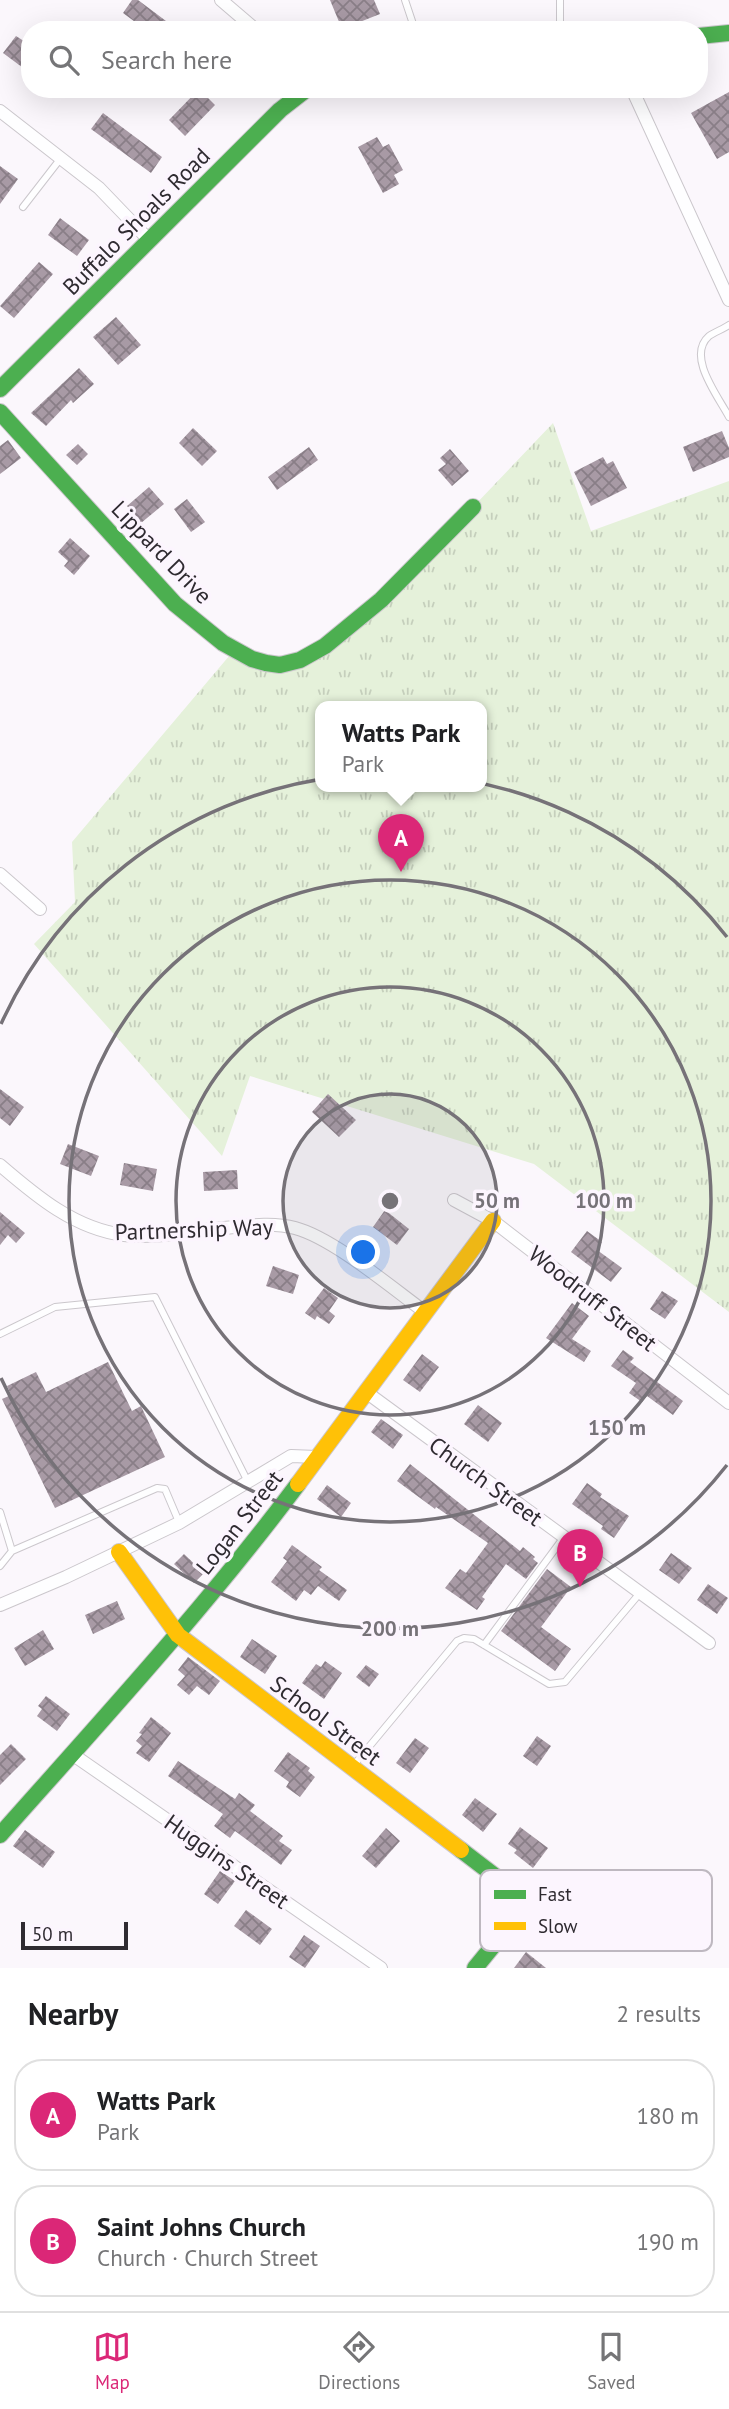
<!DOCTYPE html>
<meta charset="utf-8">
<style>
:root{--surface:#fff;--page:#f2f2f2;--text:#202124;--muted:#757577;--line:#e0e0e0;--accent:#db2777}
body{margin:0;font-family:"PT Sans",sans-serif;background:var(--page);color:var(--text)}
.scale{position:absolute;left:21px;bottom:18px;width:107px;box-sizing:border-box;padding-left:7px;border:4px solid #2f2b31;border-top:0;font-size:19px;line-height:24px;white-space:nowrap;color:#2f2b31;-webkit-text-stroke:5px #fcf5fe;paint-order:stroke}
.you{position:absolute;left:364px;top:1253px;width:24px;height:24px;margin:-18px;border:5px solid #fff;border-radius:50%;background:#1a73e8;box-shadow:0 0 0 10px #1a73e833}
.badge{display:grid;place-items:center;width:46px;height:46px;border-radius:50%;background:var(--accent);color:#fff;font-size:23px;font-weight:700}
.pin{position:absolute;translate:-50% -58px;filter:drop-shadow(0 2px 4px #0008)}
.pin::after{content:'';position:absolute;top:37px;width:24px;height:21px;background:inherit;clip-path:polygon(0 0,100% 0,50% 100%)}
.popup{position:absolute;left:315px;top:701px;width:172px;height:91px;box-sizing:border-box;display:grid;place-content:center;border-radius:14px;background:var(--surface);filter:drop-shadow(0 2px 5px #0005);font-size:23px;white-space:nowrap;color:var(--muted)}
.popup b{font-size:26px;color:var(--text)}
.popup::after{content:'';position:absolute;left:50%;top:100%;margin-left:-14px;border:14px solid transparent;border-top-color:var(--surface)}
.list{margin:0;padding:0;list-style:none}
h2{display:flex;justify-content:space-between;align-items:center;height:91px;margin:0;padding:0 28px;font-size:30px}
h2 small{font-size:23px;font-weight:400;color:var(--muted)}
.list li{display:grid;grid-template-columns:46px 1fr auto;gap:21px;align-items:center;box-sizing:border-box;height:112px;margin:0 14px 14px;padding:0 14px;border:2px solid var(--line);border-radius:28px}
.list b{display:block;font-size:26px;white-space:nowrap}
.list p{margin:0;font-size:23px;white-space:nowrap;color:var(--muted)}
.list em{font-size:23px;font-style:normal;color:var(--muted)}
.icon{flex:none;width:38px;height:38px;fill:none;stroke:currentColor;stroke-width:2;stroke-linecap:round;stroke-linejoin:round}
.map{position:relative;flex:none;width:729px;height:1968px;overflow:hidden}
.search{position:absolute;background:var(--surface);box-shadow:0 7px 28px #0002;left:21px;right:21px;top:21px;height:77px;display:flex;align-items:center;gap:18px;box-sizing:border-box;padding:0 24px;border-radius:28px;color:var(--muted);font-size:26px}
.sheet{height:343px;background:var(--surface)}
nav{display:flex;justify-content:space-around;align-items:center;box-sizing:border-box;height:98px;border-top:2px solid var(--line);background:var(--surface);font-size:19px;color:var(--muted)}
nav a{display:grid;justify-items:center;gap:4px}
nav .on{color:var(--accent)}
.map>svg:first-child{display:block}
.park{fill:url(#park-tufts);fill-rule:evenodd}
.building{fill:url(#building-cross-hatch)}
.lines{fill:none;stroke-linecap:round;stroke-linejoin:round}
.lane-casing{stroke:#cbc7cc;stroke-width:8}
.street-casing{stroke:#cbc7cc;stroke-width:14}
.fast-casing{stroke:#cbc7cc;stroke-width:18}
.slow-casing{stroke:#cbc7cc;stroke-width:18}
.lane{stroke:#fefeff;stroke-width:6}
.street{stroke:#fefeff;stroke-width:12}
.fast{stroke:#4caf50;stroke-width:16}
.slow{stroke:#ffc107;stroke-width:16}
.ring{fill:none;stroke:#767278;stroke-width:3.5}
.labels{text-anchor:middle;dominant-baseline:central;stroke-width:7;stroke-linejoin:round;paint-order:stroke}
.street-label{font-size:23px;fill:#2f2b31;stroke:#fcf5fe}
.key{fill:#fcf5fe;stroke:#beb8c0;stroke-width:2}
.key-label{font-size:19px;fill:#2f2b31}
.centre{fill:#767278;stroke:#fcf5fe;stroke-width:3.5}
.ring-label{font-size:21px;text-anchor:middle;font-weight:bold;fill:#767278;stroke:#fcf5fe;stroke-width:7;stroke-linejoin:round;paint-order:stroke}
</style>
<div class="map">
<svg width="729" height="1968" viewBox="0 0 729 1968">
<defs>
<pattern id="park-tufts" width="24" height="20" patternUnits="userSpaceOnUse" patternTransform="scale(1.75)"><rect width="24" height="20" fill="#e5f1da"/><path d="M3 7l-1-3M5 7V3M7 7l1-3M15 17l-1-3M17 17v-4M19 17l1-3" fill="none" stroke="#c5cfbc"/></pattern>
<pattern id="building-cross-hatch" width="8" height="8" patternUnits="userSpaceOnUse" patternTransform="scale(1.75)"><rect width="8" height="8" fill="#a89aa5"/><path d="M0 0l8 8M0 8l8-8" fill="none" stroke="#897e87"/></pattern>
</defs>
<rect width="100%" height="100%" fill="#fbf7fc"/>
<path class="park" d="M553 423 591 531 729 481V1312L534 1164 250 1076 222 1156 34 944 75 902 72 842 235 649 258 660 303 659 473 507ZM320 706H481V786H320Z"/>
<path class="building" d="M132 0H138L178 30H146L123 13Z
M330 0H374L380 14 342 29Z
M16 36 30 45V73L3 53Z
M199 89 215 105 185 136 169 120Z
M729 92V152L717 159 691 113Z
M103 113 162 157 151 173 91 129Z
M377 137 383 147 389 144 403 170 394 175 399 184 383 193 358 147Z
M0 166 18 179 0 204Z
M60 218 89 240 77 256 48 235Z
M39 262 53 274 14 318 0 306Z
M116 317 141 345 118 365 93 337Z
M79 368 94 384 73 403 71 400 46 426 31 413Z
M193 428 217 451 202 466 179 443Z
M722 431 729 448V457L693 472 683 447Z
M8 440 21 458 0 474V446Z
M78 444 88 454 77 465 66 455Z
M309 447 318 460 277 490 268 477Z
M450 449 469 471 452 486 438 470 446 464 440 458Z
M603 457 607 464 613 461 627 488 591 506 574 472Z
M149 487 164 504 141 523 127 506Z
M187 499 205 522 191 532 174 509Z
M70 538 90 556 74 575 64 566 68 561 58 552Z
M0 1089 24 1107 10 1126 0 1118Z
M328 1094 356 1120 339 1137 312 1112Z
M68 1144 99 1156 91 1176 60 1164Z
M124 1163 157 1169 153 1191 120 1185Z
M237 1170 238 1189 204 1191 203 1172Z
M385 1210 409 1229 397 1245 373 1227Z
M0 1212 25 1233 16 1243 8 1235 0 1245Z
M587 1231 602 1242 597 1250 622 1268 611 1282 571 1252Z
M273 1266 299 1275 293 1294 266 1286Z
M324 1288 338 1298 329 1311 335 1316 329 1324 317 1316 315 1320 305 1313Z
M662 1291 678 1301 665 1319 650 1309Z
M572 1303 589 1316 572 1339 591 1351 584 1362 546 1338Z
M623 1350 634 1358 630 1362 683 1401 673 1415 647 1396 642 1402 629 1393 636 1383 611 1366Z
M422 1354 439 1367 420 1392 403 1380Z
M108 1362 132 1411 141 1406 165 1457 55 1508 2 1399 11 1395 7 1386 36 1372 46 1392Z
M478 1405 502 1423 488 1442 464 1424Z
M381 1419 403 1435 393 1449 371 1432Z
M410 1464 520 1551 523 1547 535 1557 533 1559 538 1563 526 1579 506 1564 482 1597 485 1599 477 1610 445 1588 460 1569 466 1573 488 1543 436 1507 435 1509 397 1481Z
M587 1483 602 1494 600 1497 629 1516 614 1538 601 1529 603 1526 572 1504Z
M327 1485 351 1503 341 1517 317 1499Z
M292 1545 322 1567 319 1570 347 1590 339 1601 318 1586 311 1595 304 1590 296 1601 271 1582 287 1561 283 1558Z
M671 1553 692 1568 679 1584 659 1570Z
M184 1554 204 1573 194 1583 174 1564Z
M547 1569 571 1587 541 1627 571 1649 555 1671 501 1631Z
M708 1584 728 1598 717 1614 697 1600Z
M117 1601 125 1619 93 1634 85 1615Z
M43 1630 54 1649 25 1666 14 1648Z
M252 1639 277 1656 265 1674 240 1657Z
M188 1657 220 1681 209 1695 197 1686 189 1695 177 1685 185 1676 178 1670Z
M325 1661 342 1673 324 1699 302 1683 316 1664 321 1667Z
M366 1665 379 1674 369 1687 356 1677Z
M46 1696 70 1714 57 1731 37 1716 42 1709 38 1706Z
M151 1717 171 1733 149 1762 136 1753 142 1746 136 1741 142 1734 139 1733Z
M537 1736 551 1746 537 1766 523 1756Z
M415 1738 429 1748 410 1773 396 1763Z
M11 1744 26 1759 0 1785V1755Z
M288 1752 310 1768 308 1771 315 1777 300 1797 286 1787 289 1782 274 1771Z
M178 1761 235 1799 239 1793 255 1805 250 1811 283 1836 279 1841 292 1850 281 1865 235 1831 230 1838 214 1826 223 1814 168 1776Z
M475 1798 497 1814 483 1832 462 1815Z
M520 1827 548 1848 533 1868 514 1853 517 1850 508 1844Z
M386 1828 400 1841 376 1868 362 1856Z
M25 1830 55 1852 43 1868 13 1846Z
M220 1871 235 1881 218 1904 204 1894Z
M246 1910 272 1929 260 1945 234 1926Z
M304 1935 320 1946 305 1968 289 1957Z
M526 1952 546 1968H514Z"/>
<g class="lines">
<defs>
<path id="lane" d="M405 0 415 30
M560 30V0
M23 207 61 158
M729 325C723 329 715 332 709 336 686 356 718 396 729 417
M0 1334 55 1307 155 1297 247 1480
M0 1512 12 1551 0 1566
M12 1551 157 1488 165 1489 179 1522
M484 1645 564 1537
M353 1766 457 1641 464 1638 474 1639 549 1684 565 1682 640 1593"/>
<path id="street" d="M221 0 256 30
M632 89 729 300
M0 111 99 188 149 240
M0 874 40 909
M0 1165C36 1196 75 1229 124 1235 153 1239 186 1231 215 1229 240 1227 270 1221 295 1228 333 1238 392 1288 425 1312
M454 1200 493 1221 729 1403
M366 1392 709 1643
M0 1605 66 1577 179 1523 291 1456 317 1457
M72 1754 381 1968"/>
<path id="fast" d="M699 36 729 33
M0 389 280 110 307 89
M0 412 175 604 223 643 252 659 266 663 280 665 300 660 325 646 381 600 473 507
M0 1835C102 1720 206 1607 298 1484
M461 1850 529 1902 475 1968"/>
<path id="slow" d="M298 1484 493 1221
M119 1552 178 1635 461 1850"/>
</defs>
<use href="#lane" class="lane-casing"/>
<use href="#street" class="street-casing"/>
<use href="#fast" class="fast-casing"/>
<use href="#slow" class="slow-casing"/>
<use href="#lane" class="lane"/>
<use href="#street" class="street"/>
<use href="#fast" class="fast"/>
<use href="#slow" class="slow"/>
</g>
<circle cx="390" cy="1201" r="107" fill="#767278" fill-opacity=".12"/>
<g class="ring">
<circle cx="390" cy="1201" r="107"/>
<circle cx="390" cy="1201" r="214"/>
<circle cx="390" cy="1201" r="321"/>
<path d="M727 1465A428 428 0 0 1 1 1378M1 1024A428 428 0 0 1 727 937"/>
</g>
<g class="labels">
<g class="street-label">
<text transform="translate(136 221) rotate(-45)">Buffalo Shoals Road</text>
<text transform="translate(162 552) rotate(46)">Lippard Drive</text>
<text transform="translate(194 1229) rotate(-2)">Partnership Way</text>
<text transform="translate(593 1298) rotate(38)">Woodruff Street</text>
<text transform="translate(486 1481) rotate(36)">Church Street</text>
<text transform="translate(239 1522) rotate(-52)">Logan Street</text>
<text transform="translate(326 1720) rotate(37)">School Street</text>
<text transform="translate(227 1861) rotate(35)">Huggins Street</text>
</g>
</g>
<rect x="480" y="1870" width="232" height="81" rx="10" class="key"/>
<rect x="494" y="1890" width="32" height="9" fill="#4caf50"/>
<rect x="494" y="1922" width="32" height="8" fill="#ffc107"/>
<g class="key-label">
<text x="538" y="1901">Fast</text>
<text x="538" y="1933">Slow</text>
</g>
<circle cx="390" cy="1201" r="10" class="centre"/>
<g class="ring-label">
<text x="497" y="1208">50 m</text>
<text x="604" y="1208">100 m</text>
<text x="617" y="1435">150 m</text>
<text x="390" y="1636">200 m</text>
</g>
</svg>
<div class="scale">50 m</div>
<div class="you"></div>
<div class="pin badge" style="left:401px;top:872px">A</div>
<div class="popup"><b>Watts Park</b>Park</div>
<div class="pin badge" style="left:580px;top:1587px">B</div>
<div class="search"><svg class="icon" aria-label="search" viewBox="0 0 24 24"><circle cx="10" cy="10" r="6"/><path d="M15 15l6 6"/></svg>Search here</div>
</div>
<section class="sheet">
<h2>Nearby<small>2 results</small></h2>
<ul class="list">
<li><span class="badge">A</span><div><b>Watts Park</b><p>Park</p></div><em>180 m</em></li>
<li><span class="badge">B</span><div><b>Saint Johns Church</b><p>Church · Church Street</p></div><em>190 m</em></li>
</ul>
</section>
<nav>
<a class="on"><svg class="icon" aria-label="map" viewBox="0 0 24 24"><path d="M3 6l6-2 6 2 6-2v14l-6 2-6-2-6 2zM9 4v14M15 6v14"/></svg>Map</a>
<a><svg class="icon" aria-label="directions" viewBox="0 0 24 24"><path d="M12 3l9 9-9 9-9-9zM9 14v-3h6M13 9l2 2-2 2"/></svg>Directions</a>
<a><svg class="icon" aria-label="saved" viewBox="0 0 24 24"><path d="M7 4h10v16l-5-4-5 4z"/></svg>Saved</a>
</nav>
